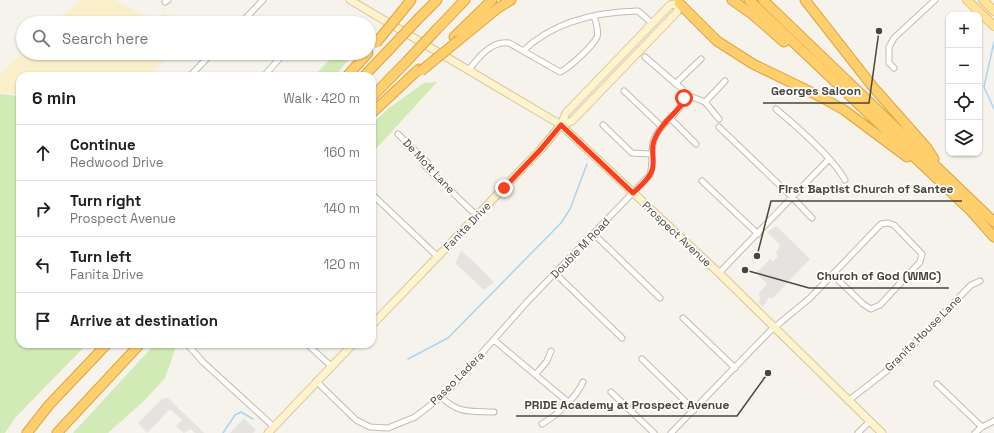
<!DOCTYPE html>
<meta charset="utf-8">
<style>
:root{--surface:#fff;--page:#f2f2f2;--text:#202124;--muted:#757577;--line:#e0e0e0}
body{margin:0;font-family:"Space Grotesk",sans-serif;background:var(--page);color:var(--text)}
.controls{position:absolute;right:12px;top:12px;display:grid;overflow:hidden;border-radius:8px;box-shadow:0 1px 3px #0004}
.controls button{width:36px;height:36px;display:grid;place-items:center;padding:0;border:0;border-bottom:1px solid var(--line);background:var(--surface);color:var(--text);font:20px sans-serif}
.stop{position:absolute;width:12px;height:12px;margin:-9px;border:3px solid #fc3f1d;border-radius:50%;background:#fff}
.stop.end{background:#fc3f1d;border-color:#fff;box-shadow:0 1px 4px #0008}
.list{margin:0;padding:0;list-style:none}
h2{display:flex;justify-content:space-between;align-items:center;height:52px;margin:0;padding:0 16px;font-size:17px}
h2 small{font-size:13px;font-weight:400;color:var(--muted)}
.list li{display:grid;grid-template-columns:26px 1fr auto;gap:12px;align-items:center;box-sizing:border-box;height:56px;padding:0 16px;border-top:1px solid var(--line)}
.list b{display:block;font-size:15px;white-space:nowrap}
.list p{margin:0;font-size:13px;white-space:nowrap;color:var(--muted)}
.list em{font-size:13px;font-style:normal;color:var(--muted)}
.icon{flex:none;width:22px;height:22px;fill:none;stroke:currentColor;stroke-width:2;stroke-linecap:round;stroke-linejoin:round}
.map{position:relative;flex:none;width:994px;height:433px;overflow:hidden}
.search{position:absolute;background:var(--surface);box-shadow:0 1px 3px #0004;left:16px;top:16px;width:360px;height:44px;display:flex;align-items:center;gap:10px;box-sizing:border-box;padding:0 14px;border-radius:22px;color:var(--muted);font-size:15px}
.panel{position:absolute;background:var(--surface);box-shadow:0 1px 3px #0004;left:16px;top:72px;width:360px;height:276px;border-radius:12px}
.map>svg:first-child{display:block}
.green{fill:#d2eab5}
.sand{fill:#f9efc9}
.parking{fill:#e5e3e0}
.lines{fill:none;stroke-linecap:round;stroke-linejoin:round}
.stream{stroke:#a9d4f2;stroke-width:1.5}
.street-casing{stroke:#c2bbae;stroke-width:7}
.secondary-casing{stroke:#d6c79b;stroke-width:9}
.primary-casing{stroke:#e6c16a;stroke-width:10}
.highway-casing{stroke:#e0a43c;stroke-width:11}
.street{stroke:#fff;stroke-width:5}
.secondary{stroke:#fff3cd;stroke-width:7}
.primary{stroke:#ffe39c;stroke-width:8}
.highway{stroke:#ffcf6e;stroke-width:9}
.highway-bridge-casing{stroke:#e0a43c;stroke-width:11;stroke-linecap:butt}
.highway-bridge{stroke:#ffcf6e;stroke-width:9}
.route{stroke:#fc3f1d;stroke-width:5}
.labels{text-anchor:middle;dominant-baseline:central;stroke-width:3.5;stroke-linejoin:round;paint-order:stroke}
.street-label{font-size:11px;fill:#4b4439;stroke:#fff}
.leader{fill:none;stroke:#4b4439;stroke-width:1.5}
.callout-dot{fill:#4b4439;stroke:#fff;stroke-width:1.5}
.callout-label{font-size:12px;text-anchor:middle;font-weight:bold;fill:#4b4439;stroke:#fff;stroke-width:3.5;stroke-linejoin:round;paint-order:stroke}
</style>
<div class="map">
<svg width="994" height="433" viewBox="0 0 994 433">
<rect width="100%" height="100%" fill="#f6f3ec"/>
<path class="green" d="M336 53H354L335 76H314Z
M437 82 375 150 372 152V124L389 108 424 83Z
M0 94 20 96V344H87L15 418 5 433H0Z
M155 344H177L165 378 145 400 108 433H73Z"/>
<path class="sand" d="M80 0H115L156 22 163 13 182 23H56Z
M23 53H171L149 76H20V95L0 92V74Z"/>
<path class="parking" d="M776 226 810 259 772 299 769 297 763 307 758 302 761 298 758 294 767 284 756 273 770 259 773 262 778 256 776 253 780 245 767 232Z
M461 251 473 261 494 282 484 290 455 263Z
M168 398 204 433H195L191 429 184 433 176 426 182 420 170 409 147 433 138 423 162 399Z
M244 418 256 430 253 433H230Z"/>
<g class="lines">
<path class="stream" d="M994 42 984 87 994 109
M408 359 448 338 561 223 570 209 587 164
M223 433 235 415 241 412 253 419"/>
<defs>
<path id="street" d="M165 2 168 0
M241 23 263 0
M523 51C553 22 597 12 638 11L653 24
M894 68 889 63V47L894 38 935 0
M469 70C478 57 493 40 509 43L560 72C569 68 593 46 597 37 599 30 596 23 594 16
M190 76 212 53
M264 76 279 59
M676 83 701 59
M624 91 662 127
M684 98 692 97 705 102 725 81
M705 102 719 119
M776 109C795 125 834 159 845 180
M670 118 696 144
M603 125 632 153 651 154
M719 127 792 197 812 218
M398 134 428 163 425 166 477 216
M702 181 758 234
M375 197 438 257
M594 234 660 298
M719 273 829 159
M556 274 622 338
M683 318 735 368
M494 340 568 402
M187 344 203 362 274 427
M307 344 331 366
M642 359 694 410
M536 374 547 361 551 351
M316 381 356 420 370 427 388 428 415 417 441 397 457 381 527 302 650 175C654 161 649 148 656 135 663 121 681 113 684 98L682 89 645 57
M937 384 982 427
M611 392 654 433
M441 397C459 414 470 411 494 412
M848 401 893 366 971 285 980 281
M542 424C557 415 576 398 583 382
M671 433 770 331 810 298 881 224 888 223 894 225 922 254 920 262 880 305 871 309 863 304 833 275
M858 433 870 421
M975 433 982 427 994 421"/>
<path id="secondary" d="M350 0 561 125 719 273 882 433
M372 325 541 149 561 125 566 113 670 5 679 3 677 12 572 121 561 125
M268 433 353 344"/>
<path id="primary" d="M967 0 994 26
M983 0 994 11"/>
<path id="highway" d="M732 0 752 14 784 42
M749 0 971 211 994 237
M763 0 994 222
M805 0 873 87 927 148 934 159
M679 3 717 41 753 64 821 97 844 110 907 157
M403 10 411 0
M419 18 437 0
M437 29 465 0
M454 37 492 0
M460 39 498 8 511 0
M347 76 368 53
M364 76 387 52
M372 97 407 61
M372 113 419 69
M27 433 49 405 107 344
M57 433 140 344"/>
</defs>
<use href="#street" class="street-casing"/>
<use href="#secondary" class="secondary-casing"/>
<use href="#primary" class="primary-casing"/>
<use href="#highway" class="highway-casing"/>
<use href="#street" class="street"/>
<use href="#secondary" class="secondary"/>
<use href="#primary" class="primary"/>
<use href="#highway" class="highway"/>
<defs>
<path id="highway-bridge" d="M376 43 403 10
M387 52 419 18
M407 61 437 29
M421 71 460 39"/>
</defs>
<use href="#highway-bridge" class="highway-bridge-casing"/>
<use href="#highway-bridge" class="highway-bridge"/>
</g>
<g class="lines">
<path class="route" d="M504 188 541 149 561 125 633 193C640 186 652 177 653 166 654 154 650 148 656 136 662 123 675 114 683 103L684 98"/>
</g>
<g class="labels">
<g class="street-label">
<text transform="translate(429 166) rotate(47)">De Mott Lane</text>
<text transform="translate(467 226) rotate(-46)">Fanita Drive</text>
<text transform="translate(677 234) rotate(43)">Prospect Avenue</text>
<text transform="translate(580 248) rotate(-46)">Double M Road</text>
<text transform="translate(923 333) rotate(-45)">Granite House Lane</text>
<text transform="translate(457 378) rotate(-45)">Paseo Ladera</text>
</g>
</g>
<path class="leader" d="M879 31L869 103H763M757 256L771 201H962M745 270L809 288H949M768 373L737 416H516"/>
<g class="callout-dot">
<circle cx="879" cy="31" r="4"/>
<circle cx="757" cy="256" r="4"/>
<circle cx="745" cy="270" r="4"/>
<circle cx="768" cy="373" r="4"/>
</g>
<g class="callout-label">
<text x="816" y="95">Georges Saloon</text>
<text x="866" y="193">First Baptist Church of Santee</text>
<text x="879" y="280">Church of God (WMC)</text>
<text x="627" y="409">PRIDE Academy at Prospect Avenue</text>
</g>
</svg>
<div class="controls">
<button>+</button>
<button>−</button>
<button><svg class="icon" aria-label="locate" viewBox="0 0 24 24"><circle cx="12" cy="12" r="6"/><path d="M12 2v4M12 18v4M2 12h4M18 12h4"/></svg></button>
<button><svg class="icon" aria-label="layers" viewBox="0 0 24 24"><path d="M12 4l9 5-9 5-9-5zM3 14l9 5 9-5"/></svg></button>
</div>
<div class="stop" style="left:684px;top:98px"></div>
<div class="stop end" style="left:504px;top:188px"></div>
<div class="search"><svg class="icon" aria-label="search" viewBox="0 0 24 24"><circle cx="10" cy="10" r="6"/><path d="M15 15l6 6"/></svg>Search here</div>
<section class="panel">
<h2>6 min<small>Walk · 420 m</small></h2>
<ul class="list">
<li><svg class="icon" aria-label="ahead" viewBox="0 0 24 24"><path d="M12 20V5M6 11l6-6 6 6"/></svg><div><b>Continue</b><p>Redwood Drive</p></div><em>160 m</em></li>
<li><svg class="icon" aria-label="right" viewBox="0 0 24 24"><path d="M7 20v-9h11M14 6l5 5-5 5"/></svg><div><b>Turn right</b><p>Prospect Avenue</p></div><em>140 m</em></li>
<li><svg class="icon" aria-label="left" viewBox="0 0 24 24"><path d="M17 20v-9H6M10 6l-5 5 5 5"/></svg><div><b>Turn left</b><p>Fanita Drive</p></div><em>120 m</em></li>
<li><svg class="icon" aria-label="arrive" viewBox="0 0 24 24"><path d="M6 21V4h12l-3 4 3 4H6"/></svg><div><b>Arrive at destination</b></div></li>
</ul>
</section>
</div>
